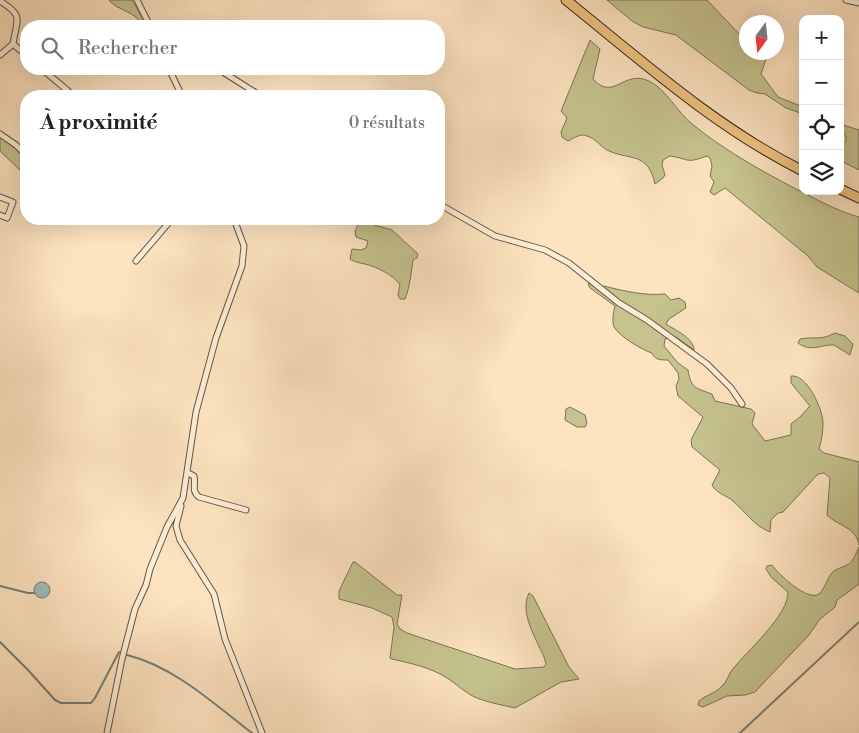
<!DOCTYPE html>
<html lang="fr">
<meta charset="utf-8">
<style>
:root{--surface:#fff;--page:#f6f6f6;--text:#222;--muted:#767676;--line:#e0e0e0}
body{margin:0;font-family:"Libre Bodoni",serif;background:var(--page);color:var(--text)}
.controls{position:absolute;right:15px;top:15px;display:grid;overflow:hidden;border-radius:10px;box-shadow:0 5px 20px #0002}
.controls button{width:45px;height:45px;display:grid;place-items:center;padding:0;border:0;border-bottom:1px solid var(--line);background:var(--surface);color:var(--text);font:25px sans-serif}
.compass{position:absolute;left:739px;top:15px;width:45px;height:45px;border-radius:50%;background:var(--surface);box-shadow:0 5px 20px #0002;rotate:195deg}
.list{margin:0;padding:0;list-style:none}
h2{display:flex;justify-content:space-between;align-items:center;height:65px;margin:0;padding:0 20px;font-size:21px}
h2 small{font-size:16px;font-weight:400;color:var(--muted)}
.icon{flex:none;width:28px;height:28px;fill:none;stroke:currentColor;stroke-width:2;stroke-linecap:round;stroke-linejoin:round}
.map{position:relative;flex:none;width:859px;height:733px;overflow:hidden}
.search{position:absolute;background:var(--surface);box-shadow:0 5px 20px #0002;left:20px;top:20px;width:425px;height:55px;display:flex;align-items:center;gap:12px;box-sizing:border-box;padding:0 18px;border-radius:20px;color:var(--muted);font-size:19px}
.panel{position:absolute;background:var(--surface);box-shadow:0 5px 20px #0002;left:20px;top:90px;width:425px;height:135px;border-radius:20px}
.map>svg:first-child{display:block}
.green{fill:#c5c28e;stroke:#7a7454}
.water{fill:#a1bdb9;stroke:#748179}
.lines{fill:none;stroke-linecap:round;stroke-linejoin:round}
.stream{stroke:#748179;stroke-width:2}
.minor-casing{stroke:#635544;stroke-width:7}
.trunk-casing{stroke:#30261a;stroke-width:11}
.minor{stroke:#feedd6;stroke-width:5}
.trunk{stroke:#eec280;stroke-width:9}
</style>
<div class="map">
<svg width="859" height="733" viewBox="0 0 859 733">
<rect width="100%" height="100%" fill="#fde3c0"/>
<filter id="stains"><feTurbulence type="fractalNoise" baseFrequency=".004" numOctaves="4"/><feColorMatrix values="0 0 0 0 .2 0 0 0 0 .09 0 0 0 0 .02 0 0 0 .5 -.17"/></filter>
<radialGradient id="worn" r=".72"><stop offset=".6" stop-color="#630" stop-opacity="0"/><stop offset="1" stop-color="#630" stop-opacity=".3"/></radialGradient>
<path class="green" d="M109 0H132L147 26H142C137 11 117 11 109 0Z
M607 0H707L746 41V52L768 53 761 74 778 97 803 107V114L786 108 765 94 757 93 749 90 676 35 643 27 632 21Z
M590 40 600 49 593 79C614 102 623 69 649 81 667 90 677 112 692 124 724 150 760 170 796 189 816 199 837 211 859 217V293L817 267 808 256 725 188 714 195 710 192 714 182 710 176 712 166 710 158 707 156C685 164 690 159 670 156L663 160 662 165 665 175 663 178 655 184C648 151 629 161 607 150 600 146 595 138 587 136 580 133 574 138 568 141L562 137 561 132 567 118 561 111Z
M840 124 859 130V170L845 163 840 157V146L846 141V137L840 127Z
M0 137 14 147 26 159V176L0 151Z
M360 219H369L374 225 392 230 418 254 417 258 413 260C411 273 410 287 405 299H400L398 295 400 285C394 275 377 267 365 264 359 263 355 262 350 259L352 249 361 250 366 248 368 241 356 237 355 231 360 221Z
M589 283 598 289 604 286C624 291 645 296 665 294L671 300 679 298 685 302 686 308 669 319 666 324C675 330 694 338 694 350L676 337 665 339 664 346 678 363 688 370C691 389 696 388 712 394L715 401 751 409 755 413 752 424 765 441 791 435V424L800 417 810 406 791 383V376C807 374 822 408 823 422 823 431 822 440 819 449L824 453 859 462V545C856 527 838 526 827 515L830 478 824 473 818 474 783 512 778 513 771 520 770 532C754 526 745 511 733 501 726 495 717 494 712 485L720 470 692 447 691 440 703 417 678 396 676 386 679 379 678 373 668 360C660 360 655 360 652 353 642 350 619 336 614 327 612 321 613 313 615 306L590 288 588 284Z
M835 333 845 336 853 344 850 355 834 345C821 344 812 353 798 343L800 339C815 336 820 341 835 333Z
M570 407 585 415 587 423 585 427H577L565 420 566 409Z
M859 547V584L837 600 835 607 820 619 809 635 755 692 745 695 727 696 703 707 698 705 699 701C706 695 716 693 722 686 727 682 728 675 732 670 746 652 789 615 788 592L772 578 766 569 767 566 772 565C778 574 808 602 819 594 826 588 827 576 834 571 838 568 844 567 849 564 853 561 856 553 859 547Z
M353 562H355L397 595H402L397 624 400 629 407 633 515 669 544 667 546 664 544 657C536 638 519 613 529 593L533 596 569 667 579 679 561 682 515 708C503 705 489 703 477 698 465 693 458 685 447 678 432 668 410 663 392 659L390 658 394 627 392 617 372 608 339 599V591Z"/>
<path class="water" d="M34 590a8 8 0 1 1 16 0a8 8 0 1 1-16 0Z"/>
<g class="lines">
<path class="stream" d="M0 586 28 593H35
M0 642 28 670 55 700 61 703H91L95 698 119 652
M127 655C175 667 214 704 252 733
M740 733 859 622"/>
<defs>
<path id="minor" d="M137 0 150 26
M846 0 859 3
M0 1C24 16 17 18 13 44L26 55
M0 55 13 44
M42 69 74 96
M169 69 182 96
M218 69 261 96
M0 134 16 145 26 155
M0 197 13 202 7 218 0 215
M439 204 495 236 545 250 569 263 619 303 647 320 707 364 731 388 742 404
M136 261 172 219
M188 473 194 476C196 484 191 491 199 497L246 510
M181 506 176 526 180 540 214 594 225 639 262 733
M107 733 122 659 135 609 146 585 150 569 167 527 183 498 196 412 216 338 242 266 244 246 234 219"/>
<path id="trunk" d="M566 0C642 61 715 127 803 171
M840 189 859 198"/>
</defs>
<use href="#minor" class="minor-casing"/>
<use href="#trunk" class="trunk-casing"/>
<use href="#minor" class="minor"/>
<use href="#trunk" class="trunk"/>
</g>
<rect width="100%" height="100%" filter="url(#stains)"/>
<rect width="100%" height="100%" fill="url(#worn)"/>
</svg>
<div class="controls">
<button>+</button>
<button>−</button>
<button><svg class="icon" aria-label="locate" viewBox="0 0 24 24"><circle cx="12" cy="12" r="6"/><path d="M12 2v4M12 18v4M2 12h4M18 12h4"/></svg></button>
<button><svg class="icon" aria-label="layers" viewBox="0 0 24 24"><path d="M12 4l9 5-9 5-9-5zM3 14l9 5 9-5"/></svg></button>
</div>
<svg class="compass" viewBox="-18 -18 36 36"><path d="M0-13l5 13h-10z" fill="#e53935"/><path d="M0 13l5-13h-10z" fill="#767676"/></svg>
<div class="search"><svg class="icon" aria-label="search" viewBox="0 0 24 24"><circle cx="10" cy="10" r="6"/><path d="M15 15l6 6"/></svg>Rechercher</div>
<section class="panel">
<h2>À proximité<small>0 résultats</small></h2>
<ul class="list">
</ul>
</section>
</div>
